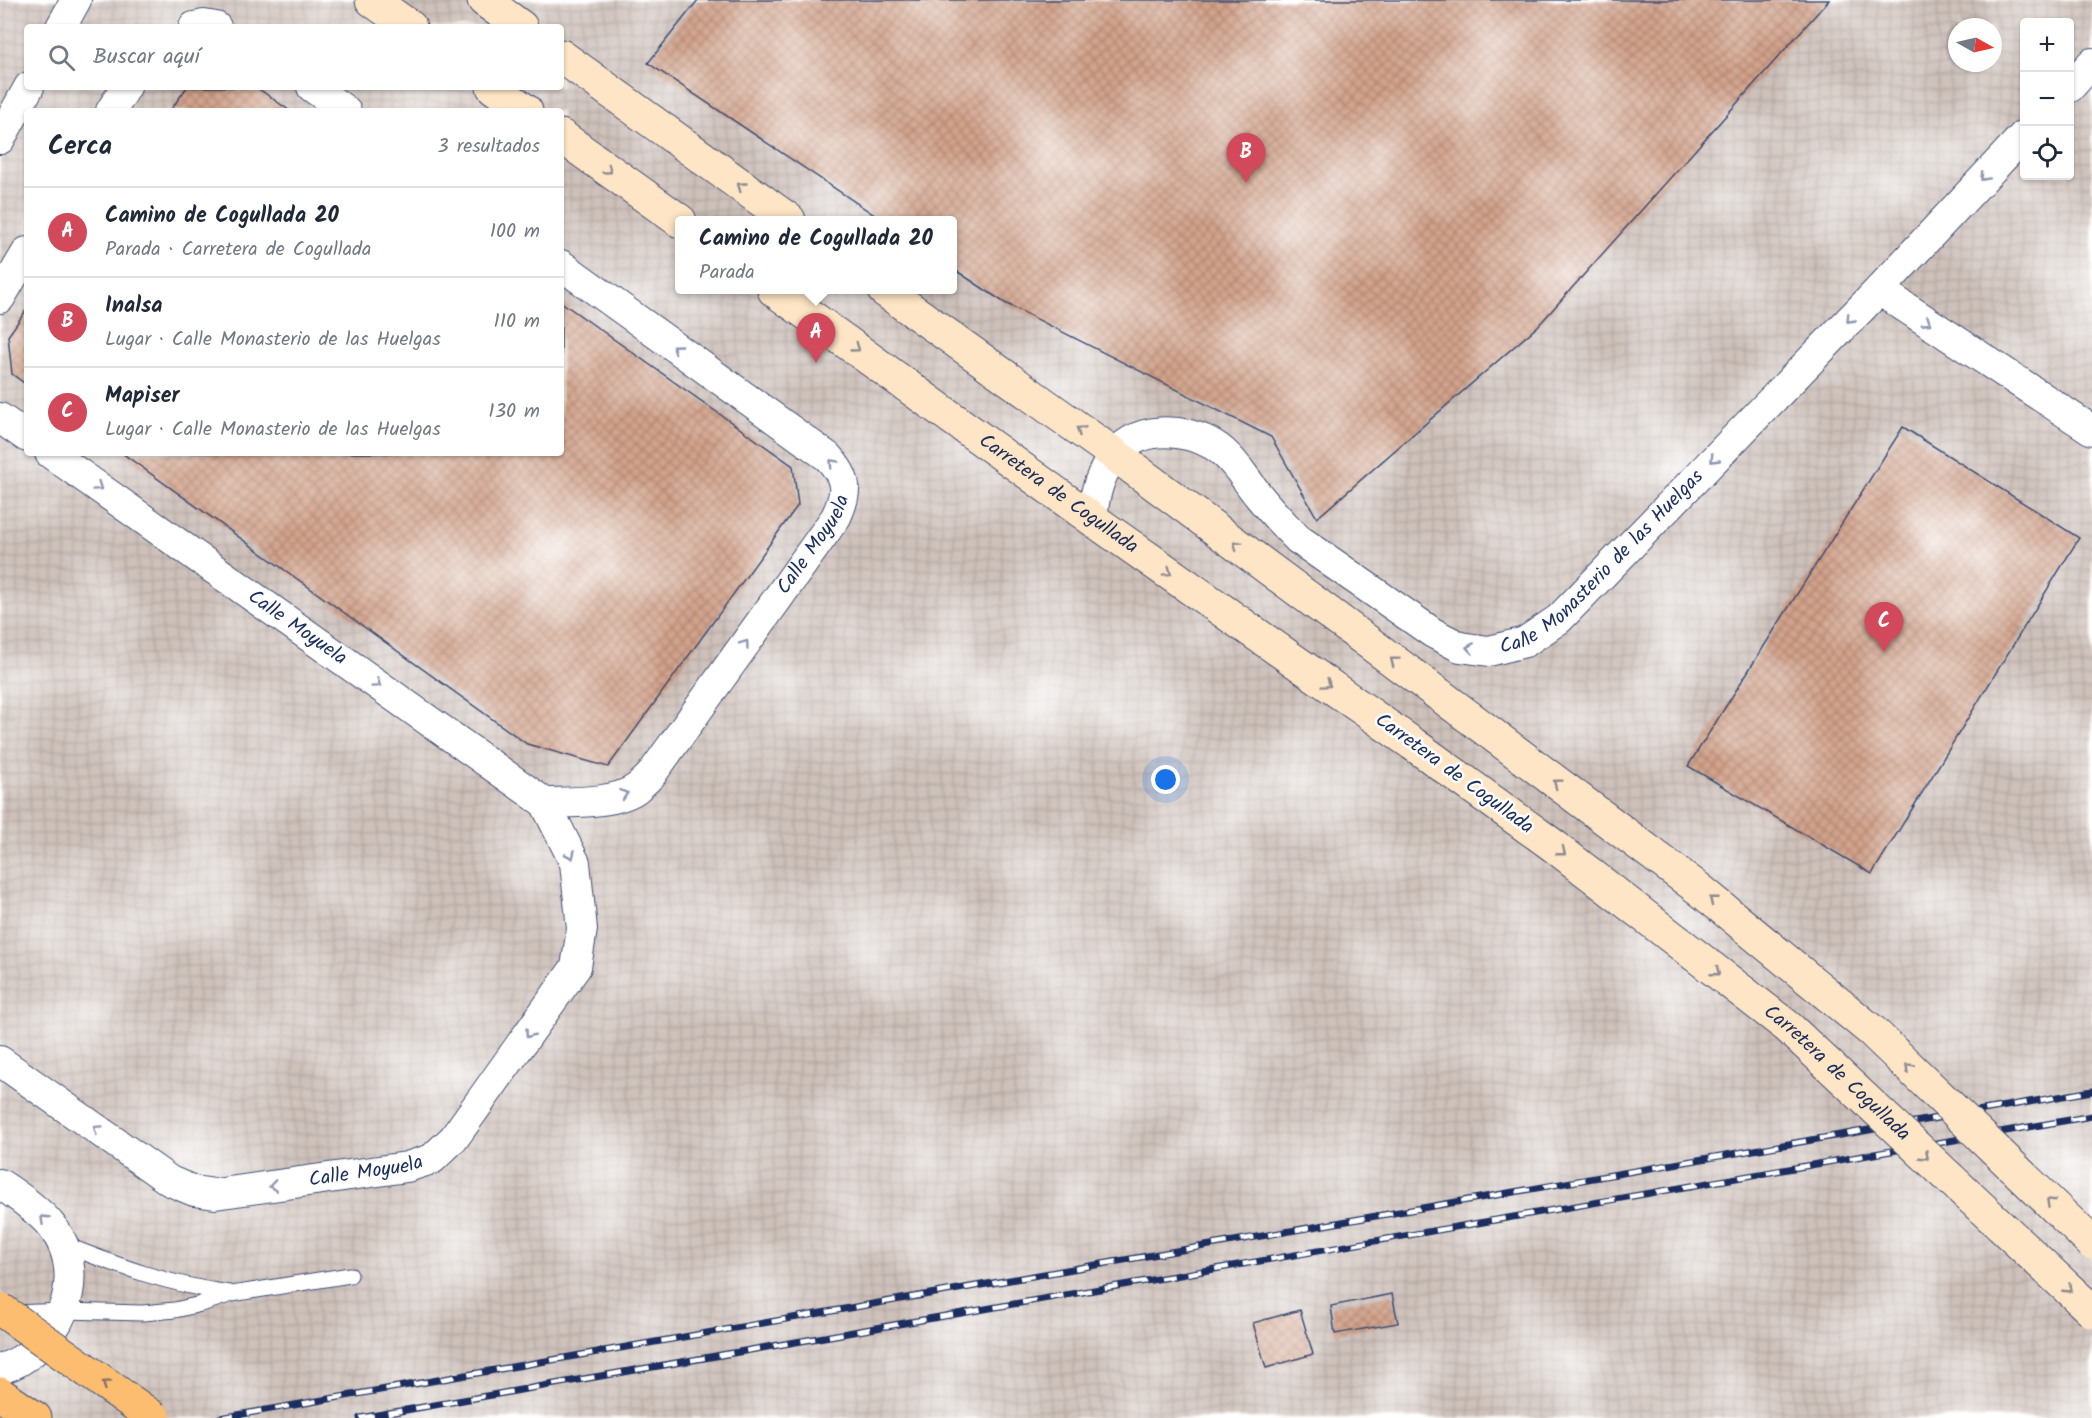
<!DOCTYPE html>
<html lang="es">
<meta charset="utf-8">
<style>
:root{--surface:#fff;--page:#f2f2f3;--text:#1f2937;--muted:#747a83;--line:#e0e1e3;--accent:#d1495b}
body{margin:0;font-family:Kalam,sans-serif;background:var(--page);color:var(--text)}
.controls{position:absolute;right:18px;top:18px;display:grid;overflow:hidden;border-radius:6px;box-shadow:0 2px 4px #0004}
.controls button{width:54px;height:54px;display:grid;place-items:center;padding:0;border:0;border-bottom:2px solid var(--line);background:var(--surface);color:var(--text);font:30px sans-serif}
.compass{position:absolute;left:1948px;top:18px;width:54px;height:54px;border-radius:50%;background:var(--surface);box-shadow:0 2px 4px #0004;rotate:98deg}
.you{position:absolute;left:1166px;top:780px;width:21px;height:21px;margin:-15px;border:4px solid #fff;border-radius:50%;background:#1a73e8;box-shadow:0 0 0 9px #1a73e833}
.badge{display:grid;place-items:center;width:39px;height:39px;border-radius:50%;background:var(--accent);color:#fff;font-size:20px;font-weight:700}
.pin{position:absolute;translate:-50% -50px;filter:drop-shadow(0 2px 3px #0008)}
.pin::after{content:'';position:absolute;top:32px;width:21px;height:18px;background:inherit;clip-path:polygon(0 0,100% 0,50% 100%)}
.popup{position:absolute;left:675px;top:216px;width:282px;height:78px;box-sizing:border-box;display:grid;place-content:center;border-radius:6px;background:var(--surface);filter:drop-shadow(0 2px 4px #0005);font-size:20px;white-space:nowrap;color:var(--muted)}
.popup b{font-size:22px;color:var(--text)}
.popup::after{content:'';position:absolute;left:50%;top:100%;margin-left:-12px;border:12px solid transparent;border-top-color:var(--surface)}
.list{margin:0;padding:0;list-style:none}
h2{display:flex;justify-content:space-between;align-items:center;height:78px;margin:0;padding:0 24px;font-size:26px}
h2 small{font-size:20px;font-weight:400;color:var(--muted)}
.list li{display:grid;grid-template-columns:39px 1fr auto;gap:18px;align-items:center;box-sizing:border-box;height:90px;padding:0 24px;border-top:2px solid var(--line)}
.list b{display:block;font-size:22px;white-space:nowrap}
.list p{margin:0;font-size:20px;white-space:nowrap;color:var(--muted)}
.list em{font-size:20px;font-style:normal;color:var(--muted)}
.icon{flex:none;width:33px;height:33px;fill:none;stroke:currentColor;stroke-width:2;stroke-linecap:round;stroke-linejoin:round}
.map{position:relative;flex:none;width:2092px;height:1418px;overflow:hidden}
.search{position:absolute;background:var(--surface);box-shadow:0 2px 4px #0004;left:24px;top:24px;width:540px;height:66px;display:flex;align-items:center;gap:15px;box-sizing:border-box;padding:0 21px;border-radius:6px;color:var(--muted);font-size:22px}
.panel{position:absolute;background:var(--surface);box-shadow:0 2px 4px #0004;left:24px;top:108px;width:540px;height:348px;border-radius:6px}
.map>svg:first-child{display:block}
.industrial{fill:url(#industrial-grid);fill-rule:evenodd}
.building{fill:url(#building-cross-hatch)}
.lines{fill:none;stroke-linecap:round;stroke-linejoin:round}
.lane-casing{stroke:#3c4c71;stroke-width:17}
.street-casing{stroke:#3c4c71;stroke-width:32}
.secondary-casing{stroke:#3c4c71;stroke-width:35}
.highway-casing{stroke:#3c4c71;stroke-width:35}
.lane{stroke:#fff;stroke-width:15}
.street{stroke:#fff;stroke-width:30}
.secondary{stroke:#fee5c5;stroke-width:33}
.highway{stroke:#fcbd6f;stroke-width:33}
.rail-casing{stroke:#1b2f5e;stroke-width:7}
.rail{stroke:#fff;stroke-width:4.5;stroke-dasharray:14;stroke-linecap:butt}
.secondary-bridge-casing{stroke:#3c4c71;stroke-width:35;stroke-linecap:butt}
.highway-bridge-casing{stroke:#3c4c71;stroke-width:35;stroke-linecap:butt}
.secondary-bridge{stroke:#fee5c5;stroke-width:33}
.highway-bridge{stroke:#fcbd6f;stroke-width:33}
.oneway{stroke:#8c8a92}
.oneway2{stroke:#8d97ae}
.oneway3{stroke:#806f66}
.labels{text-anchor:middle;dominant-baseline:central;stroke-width:5;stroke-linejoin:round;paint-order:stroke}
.street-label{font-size:20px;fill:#1b2f5e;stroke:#fff}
</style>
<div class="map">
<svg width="2092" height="1418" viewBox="0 0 2092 1418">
<defs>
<pattern id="industrial-grid" width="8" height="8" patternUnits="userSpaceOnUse" patternTransform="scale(1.5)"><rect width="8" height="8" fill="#cec1ba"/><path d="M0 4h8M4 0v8" fill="none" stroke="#b0a6a2"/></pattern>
<pattern id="building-cross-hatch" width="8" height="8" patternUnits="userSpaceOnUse" patternTransform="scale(1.5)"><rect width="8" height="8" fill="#d3a38a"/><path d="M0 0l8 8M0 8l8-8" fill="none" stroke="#aa8574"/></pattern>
</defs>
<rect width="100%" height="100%" fill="#fff"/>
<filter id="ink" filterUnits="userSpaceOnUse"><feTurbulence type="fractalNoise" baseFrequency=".0167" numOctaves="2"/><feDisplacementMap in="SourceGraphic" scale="12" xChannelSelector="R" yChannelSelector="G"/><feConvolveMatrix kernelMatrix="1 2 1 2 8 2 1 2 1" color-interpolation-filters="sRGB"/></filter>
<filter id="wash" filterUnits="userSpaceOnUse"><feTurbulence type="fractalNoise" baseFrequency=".008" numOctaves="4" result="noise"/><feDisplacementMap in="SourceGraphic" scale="24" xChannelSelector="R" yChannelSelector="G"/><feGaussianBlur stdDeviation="1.35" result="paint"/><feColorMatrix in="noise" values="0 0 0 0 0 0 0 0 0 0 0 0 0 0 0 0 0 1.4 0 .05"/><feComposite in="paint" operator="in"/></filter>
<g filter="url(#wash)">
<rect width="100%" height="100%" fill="#f6eedd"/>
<path class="industrial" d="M0 0H2092V1418H0ZM2024 22H2070V176H2024ZM27 27H561V87H27ZM1957 27H1993V63H1957ZM27 111H561V453H27ZM680 220H952V290H680Z"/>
<g id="blocks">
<path class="building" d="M698 0H1829L1538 326 1317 518 1271 437 1005 303 952 268V220H882L648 63Z
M187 87H256L290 111H170Z
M561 302 793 466 798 505 608 767 527 744 122 453H561Z
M27 309V385L12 374 8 336Z
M1903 427 2079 538 1872 874 1688 766Z
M1392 1294 1398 1323 1335 1334 1331 1306Z
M1300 1310 1313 1354 1266 1368 1253 1323Z"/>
</g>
</g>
<g filter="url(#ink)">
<use href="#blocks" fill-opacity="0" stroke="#3c4c71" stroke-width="1.5"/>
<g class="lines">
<defs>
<path id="lane" d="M63 1244C118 1266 170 1285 229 1293
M12 1313 64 1311 143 1313 175 1310 201 1304 232 1294 350 1275"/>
<g id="street">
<path d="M61 27 76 0"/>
<path d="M194 27 204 25 216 27"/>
<path d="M312 87 346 111"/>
<path d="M2070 87 2092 63"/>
<path d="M111 111 126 87"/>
<path d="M0 139 29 87"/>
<path d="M1879 290 2092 430"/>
<path d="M0 298 27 252"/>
<path d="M0 418 27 437"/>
<path id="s1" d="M1092 519C1096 469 1121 426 1177 433 1194 435 1209 440 1223 452 1237 464 1246 480 1258 495 1270 510 1284 525 1298 539L1433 633 1460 647 1489 651 1525 642 1559 619 1879 290 2024 135"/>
<path id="s2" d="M545 803C571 802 616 804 637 788 642 784 647 779 651 775L836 517C848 491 848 479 828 457L561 265"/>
<path id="s3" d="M0 1061 170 1181 194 1191 215 1194 407 1167 432 1159 454 1138 576 967 582 929 575 863 545 803 50 453"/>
<path d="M0 1184C18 1196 40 1211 53 1228 92 1278 57 1353 0 1369"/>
</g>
<g id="secondary">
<path d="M372 0 410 27"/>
<path d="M484 0 521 27"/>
<path d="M561 56 789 220"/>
<path d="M493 87 526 111"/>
<path d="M561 136 680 221"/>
<path id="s4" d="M774 290 1092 519 1413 744"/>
<path d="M884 290 1114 454 1441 696"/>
</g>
<path id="highway" d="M0 1394 35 1418"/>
</defs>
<use href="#lane" class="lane-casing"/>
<use href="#street" class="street-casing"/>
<use href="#secondary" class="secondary-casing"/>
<use href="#highway" class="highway-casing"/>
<use href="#lane" class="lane"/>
<use href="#street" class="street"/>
<use href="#secondary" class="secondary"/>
<use href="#highway" class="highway"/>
<defs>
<path id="rail" d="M220 1418 2092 1091
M360 1418 2092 1116"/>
</defs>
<use href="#rail" class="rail-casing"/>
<use href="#rail" class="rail"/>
<defs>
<g id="secondary-bridge">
<path d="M1441 696 1699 889 1872 1031 2092 1243"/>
<path id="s5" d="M1413 744 1554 846 1788 1027 2092 1311"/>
</g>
<path id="highway-bridge" d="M0 1309 154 1418"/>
</defs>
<use href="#secondary-bridge" class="secondary-bridge-casing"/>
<use href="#highway-bridge" class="highway-bridge-casing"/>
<use href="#secondary-bridge" class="secondary-bridge"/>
<use href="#highway-bridge" class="highway-bridge"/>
</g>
<defs><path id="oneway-chevron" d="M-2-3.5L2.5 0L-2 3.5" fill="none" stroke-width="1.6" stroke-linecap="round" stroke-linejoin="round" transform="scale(1.5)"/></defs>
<g class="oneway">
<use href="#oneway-chevron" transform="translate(608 170) rotate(36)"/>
<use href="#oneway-chevron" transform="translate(741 186) rotate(-144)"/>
<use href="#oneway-chevron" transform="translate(856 348) rotate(36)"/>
<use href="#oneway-chevron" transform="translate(1080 430) rotate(-146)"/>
<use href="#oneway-chevron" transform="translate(1237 545) rotate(-143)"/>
<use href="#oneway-chevron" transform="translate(1168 572) rotate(35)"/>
<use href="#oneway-chevron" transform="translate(1394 661) rotate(-143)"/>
<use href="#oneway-chevron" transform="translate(1327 684) rotate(35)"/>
<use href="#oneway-chevron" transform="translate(1557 783) rotate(-143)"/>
<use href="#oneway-chevron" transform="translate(1562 852) rotate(38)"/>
<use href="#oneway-chevron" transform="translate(1713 900) rotate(-141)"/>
<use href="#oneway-chevron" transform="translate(1716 972) rotate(38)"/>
<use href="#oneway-chevron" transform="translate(1909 1067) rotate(-136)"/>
<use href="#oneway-chevron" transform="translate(1925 1156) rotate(43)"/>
<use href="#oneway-chevron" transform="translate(2050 1202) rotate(-136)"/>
<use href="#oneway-chevron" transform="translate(2068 1289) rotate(43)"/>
</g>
<g class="oneway2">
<use href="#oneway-chevron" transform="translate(1984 177) rotate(133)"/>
<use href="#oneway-chevron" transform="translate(1850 319) rotate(134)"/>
<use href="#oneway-chevron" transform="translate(1927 322) rotate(33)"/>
<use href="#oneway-chevron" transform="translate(676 348) rotate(-144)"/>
<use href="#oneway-chevron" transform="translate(1714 459) rotate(134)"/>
<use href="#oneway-chevron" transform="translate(833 463) rotate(-133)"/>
<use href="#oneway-chevron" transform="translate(98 487) rotate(35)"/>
<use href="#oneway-chevron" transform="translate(745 644) rotate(-54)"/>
<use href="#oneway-chevron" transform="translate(1470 648) rotate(-171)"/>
<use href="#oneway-chevron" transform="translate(377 684) rotate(35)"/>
<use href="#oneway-chevron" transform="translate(624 794) rotate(-19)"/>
<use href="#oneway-chevron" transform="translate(571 855) rotate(66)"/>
<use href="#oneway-chevron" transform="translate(529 1034) rotate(126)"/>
<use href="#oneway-chevron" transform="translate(97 1129) rotate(-145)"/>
<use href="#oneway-chevron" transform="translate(273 1186) rotate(172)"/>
<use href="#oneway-chevron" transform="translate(44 1219) rotate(-137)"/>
</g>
<use class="oneway3" href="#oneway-chevron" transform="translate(106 1384) rotate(-145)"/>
</g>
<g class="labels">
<g class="street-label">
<text stroke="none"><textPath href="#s4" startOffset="350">Carretera de Cogullada</textPath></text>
<text stroke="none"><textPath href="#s2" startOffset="396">Calle Moyuela</textPath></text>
<text stroke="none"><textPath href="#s1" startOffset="674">Calle Monasterio de las Huelgas</textPath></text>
<text transform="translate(297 628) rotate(35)">Calle Moyuela</text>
<text transform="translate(1454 774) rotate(36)">Carretera de Cogullada</text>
<text stroke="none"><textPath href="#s5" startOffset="537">Carretera de Cogullada</textPath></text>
<text stroke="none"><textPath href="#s3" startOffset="408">Calle Moyuela</textPath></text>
</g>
</g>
</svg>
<div class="controls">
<button>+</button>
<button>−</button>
<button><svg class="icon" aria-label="locate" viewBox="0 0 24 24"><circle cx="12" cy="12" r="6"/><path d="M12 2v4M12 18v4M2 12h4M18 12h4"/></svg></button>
</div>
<svg class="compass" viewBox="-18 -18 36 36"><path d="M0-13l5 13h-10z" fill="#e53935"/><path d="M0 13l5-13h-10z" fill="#747a83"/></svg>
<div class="you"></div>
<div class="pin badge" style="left:816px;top:363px">A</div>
<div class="popup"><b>Camino de Cogullada 20</b>Parada</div>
<div class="pin badge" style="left:1246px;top:183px">B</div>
<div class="pin badge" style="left:1884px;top:652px">C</div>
<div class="search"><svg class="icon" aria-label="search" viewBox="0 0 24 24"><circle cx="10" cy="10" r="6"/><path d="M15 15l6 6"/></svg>Buscar aquí</div>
<section class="panel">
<h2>Cerca<small>3 resultados</small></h2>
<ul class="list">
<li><span class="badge">A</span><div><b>Camino de Cogullada 20</b><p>Parada · Carretera de Cogullada</p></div><em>100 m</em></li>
<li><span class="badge">B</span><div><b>Inalsa</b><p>Lugar · Calle Monasterio de las Huelgas</p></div><em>110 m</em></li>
<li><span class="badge">C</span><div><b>Mapiser</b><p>Lugar · Calle Monasterio de las Huelgas</p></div><em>130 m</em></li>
</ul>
</section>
</div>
